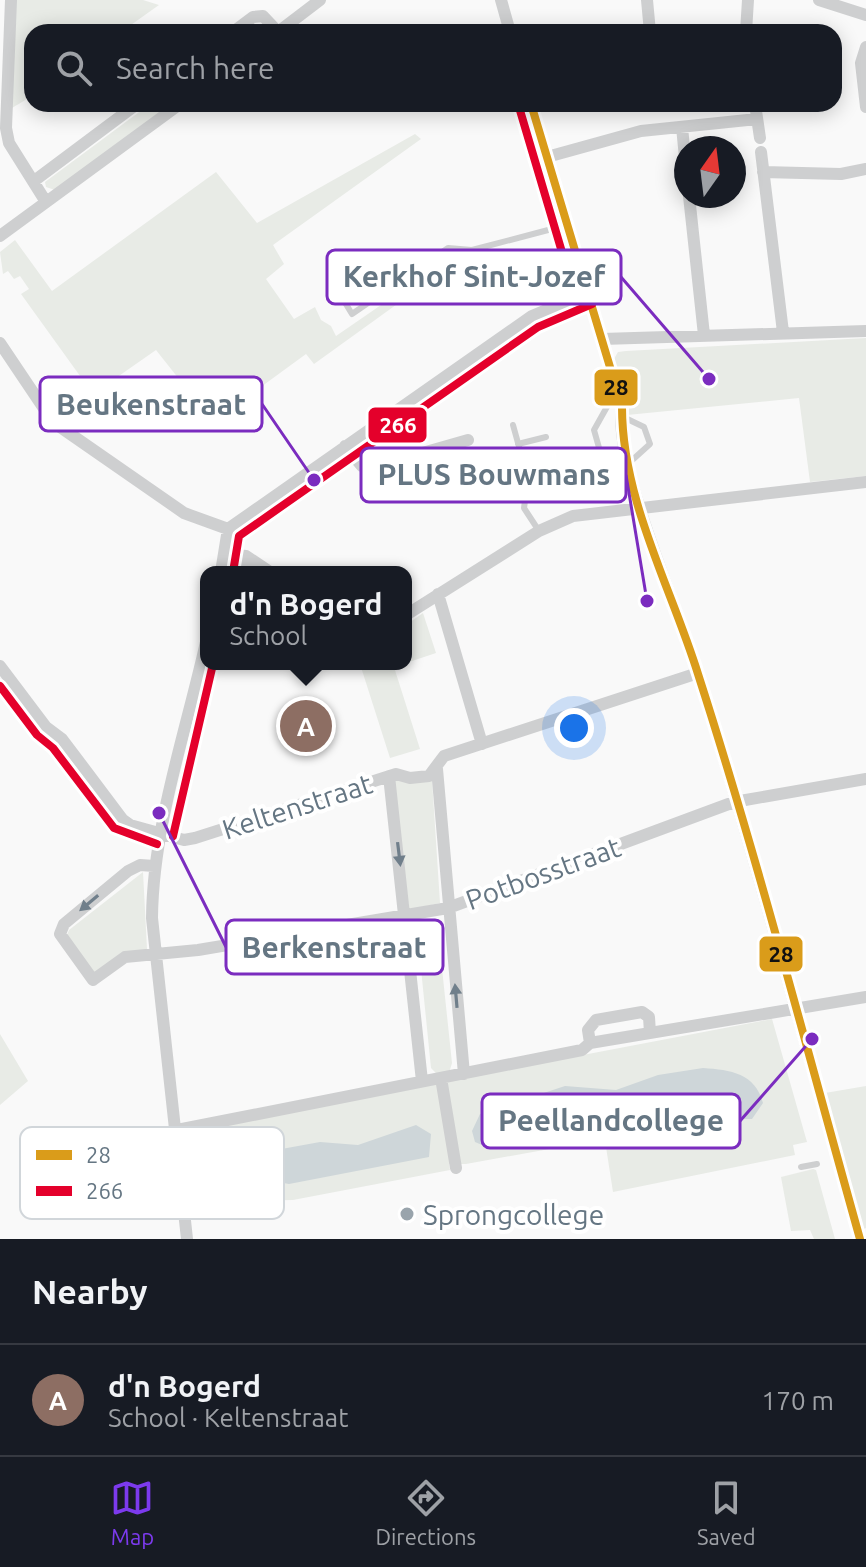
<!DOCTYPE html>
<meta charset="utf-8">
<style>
:root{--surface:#171b24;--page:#242831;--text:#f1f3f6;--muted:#9ea1a6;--line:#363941;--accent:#7c3aed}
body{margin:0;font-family:Ubuntu,sans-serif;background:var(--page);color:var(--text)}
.compass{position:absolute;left:674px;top:136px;width:72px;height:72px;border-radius:50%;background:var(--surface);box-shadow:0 4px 20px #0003;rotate:14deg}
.you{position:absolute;left:574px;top:728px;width:28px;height:28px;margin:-20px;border:6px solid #fff;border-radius:50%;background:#1a73e8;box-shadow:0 0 0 12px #1a73e833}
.badge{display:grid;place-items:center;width:52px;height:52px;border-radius:50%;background:var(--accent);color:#fff;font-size:26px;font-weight:700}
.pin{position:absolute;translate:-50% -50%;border:4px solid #fff;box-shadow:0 2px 8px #0006}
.popup{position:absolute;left:200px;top:566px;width:212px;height:104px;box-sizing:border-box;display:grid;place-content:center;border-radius:16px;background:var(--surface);filter:drop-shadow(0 2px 6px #0005);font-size:26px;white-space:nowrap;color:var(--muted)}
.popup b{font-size:30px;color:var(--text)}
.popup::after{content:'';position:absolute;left:50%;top:100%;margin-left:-16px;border:16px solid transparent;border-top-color:var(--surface)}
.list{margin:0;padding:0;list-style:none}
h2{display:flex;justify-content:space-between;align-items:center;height:104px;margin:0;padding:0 32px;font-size:34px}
h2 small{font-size:26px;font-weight:400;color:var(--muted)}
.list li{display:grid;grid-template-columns:52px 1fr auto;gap:24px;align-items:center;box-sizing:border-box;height:112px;padding:0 32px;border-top:2px solid var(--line)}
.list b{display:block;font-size:30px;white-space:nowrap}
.list p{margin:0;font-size:26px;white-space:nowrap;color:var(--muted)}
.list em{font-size:26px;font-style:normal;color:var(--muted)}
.icon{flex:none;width:44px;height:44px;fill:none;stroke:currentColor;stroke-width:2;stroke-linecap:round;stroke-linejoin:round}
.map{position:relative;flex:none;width:866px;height:1239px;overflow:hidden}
.search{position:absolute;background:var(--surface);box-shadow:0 4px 20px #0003;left:24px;right:24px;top:24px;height:88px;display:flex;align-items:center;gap:20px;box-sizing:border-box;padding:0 28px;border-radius:24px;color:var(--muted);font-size:30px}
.sheet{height:216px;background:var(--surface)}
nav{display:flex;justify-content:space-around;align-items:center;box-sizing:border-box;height:112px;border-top:2px solid var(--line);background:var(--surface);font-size:22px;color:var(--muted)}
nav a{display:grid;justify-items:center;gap:4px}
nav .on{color:var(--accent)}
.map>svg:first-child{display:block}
.green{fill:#e8ebe6}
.water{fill:#ced6d9}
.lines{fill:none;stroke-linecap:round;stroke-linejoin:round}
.service{stroke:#cecfd0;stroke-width:6}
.minor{stroke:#cecfd0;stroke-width:12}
.bus-1-casing{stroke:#fff;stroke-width:14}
.bus-2-casing{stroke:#fff;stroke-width:14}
.bus-1{stroke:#da9c1a;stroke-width:8}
.bus-2{stroke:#e4002b;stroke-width:8}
.oneway{fill:#707f8b}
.poi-dot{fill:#99a4ac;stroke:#fff;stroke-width:3}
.labels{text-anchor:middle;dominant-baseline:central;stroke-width:8;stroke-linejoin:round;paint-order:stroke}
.street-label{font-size:28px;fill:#657683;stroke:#fff}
.poi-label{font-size:28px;fill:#657683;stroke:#fff;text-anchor:start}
.key{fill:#fff;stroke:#d1d6da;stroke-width:2}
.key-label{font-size:22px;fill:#657683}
.leader{fill:none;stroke:#7b2cbf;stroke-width:3}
.callout-dot{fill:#7b2cbf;stroke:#fff;stroke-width:3}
.callout{fill:#fff;stroke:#7b2cbf;stroke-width:3}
.callout-label{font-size:30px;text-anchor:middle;font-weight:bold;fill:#657683}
.line-badge{stroke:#fff;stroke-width:3}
.badge-label{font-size:22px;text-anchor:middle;font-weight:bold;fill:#fff}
.pale-badge-label{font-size:22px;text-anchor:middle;font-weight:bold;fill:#111}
</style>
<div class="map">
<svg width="866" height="1239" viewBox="0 0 866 1239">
<rect width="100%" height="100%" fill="#f9f9f9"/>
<path class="green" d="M16 0H143L159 5 121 32H32V96L12 108Z
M150 104H171L55 190 46 187 45 182Z
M415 134 421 139 273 245 284 264 266 279 294 319 315 307 321 320 331 326 336 336 397 294 400 302 314 364 306 354 213 422 156 350 93 394 21 294 29 289 20 276 14 279 8 271 3 274 0 252 15 240 52 291 216 172 257 223Z
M866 338V476L810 482 799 398 627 415 629 406 614 359 618 352 626 351Z
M423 613 436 653 406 663V625Z
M360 664H402L394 667 420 749 390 758Z
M394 779 411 783 432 780 440 903 409 910Z
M143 872 147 949 95 975 67 935 69 930Z
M437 921 452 1063 449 1073H436L431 1068 417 929 418 924Z
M772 1019 807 1142 793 1145 795 1155 613 1192 606 1147H601L599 1140 466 1164H449L450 1170 293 1200 247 1201 246 1198 192 1208 183 1131Z
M0 1034 28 1081 0 1105Z
M866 1086V1228L864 1229 825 1093Z
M813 1169 816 1170 835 1239H814L810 1230 791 1231 781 1177Z"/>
<path class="water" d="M703 1068C731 1070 755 1073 763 1103L752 1119H725L678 1107 605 1119 587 1115 487 1147 475 1142 472 1131 480 1114 565 1086 616 1090 658 1075Z
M416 1125 431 1134 429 1157 289 1184C271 1182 267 1165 276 1150L320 1142 358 1145Z"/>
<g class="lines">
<path class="service" d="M399 282 383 260 338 291 352 314 448 248 472 250 567 225
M513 425 528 479 524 508 539 531
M518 444 546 437
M605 470 629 463 650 444 644 427 621 416
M528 476 555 469
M613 497 594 430 608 405 621 401
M801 1167 817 1164"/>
<path class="minor" d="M11 0 6 128 9 143 46 202
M501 0 510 32
M647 0 650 32
M819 0 866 15
M233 32 253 17 263 16 278 32
M278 32 320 0
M746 32 748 0
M866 47 861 63 866 107
M531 104 622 407C613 464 679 611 698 673 756 860 807 1051 860 1239
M755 104 760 138
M682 127 686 168
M761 152 783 332
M547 157 641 131 757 119
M763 172 841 174 866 169
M34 181 137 104
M689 196 704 335
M0 236 180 104
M602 339 866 331
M0 343 53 422 184 513 228 529
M345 446 362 466 370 468 468 440
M225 554 246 556 270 572
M237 556 254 572
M221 572 228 529 532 316 587 293
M438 594 482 744
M406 615 539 531 573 516 866 482
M0 666 46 727 62 739 123 820 130 825 184 840 195 838 396 774 410 778 429 776 444 756 698 673
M437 769 464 1074
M389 776 422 1081
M154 866 140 865 128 871 64 924 60 934 93 980 125 957 198 950 448 908 734 802 866 779
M590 1043 588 1030 596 1020 642 1012 649 1017 650 1033
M441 1078 456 1168
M177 1130 582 1050 590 1043 866 997
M187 1239 152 918C153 825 186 732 206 642"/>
<defs>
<path id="bus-1" d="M531 104 622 407C622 500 671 587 698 674 758 860 807 1050 860 1239"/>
<path id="bus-2" d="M519 107 575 296
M233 572 239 536 538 327 592 304
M0 686 37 735 53 748 114 828 157 844
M173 836 213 664"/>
</defs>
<use href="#bus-1" class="bus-1-casing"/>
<use href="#bus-2" class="bus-2-casing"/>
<use href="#bus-1" class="bus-1"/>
<use href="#bus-2" class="bus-2"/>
</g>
<defs><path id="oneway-solid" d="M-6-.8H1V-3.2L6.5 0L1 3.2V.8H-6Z" transform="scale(2)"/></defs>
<g class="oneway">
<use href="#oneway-solid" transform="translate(399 854) rotate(83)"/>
<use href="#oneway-solid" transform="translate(89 903) rotate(140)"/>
<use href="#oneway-solid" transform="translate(456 996) rotate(-95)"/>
</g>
<circle class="poi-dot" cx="407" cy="1214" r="8"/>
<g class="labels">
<g class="street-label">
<text transform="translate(297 806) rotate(-18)">Keltenstraat</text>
<text transform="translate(543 873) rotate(-20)">Potbosstraat</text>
</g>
<g class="poi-label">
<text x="423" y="1214">Sprongcollege</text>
</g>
</g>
<rect x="20" y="1127" width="264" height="92" rx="12" class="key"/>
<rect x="36" y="1150" width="36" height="10" fill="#da9c1a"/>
<rect x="36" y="1186" width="36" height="10" fill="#e4002b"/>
<g class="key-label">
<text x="86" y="1163">28</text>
<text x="86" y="1199">266</text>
</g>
<path class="leader" d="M709 379L621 277M314 480L262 404M647 601L626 475M159 813L226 947M812 1039L740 1121"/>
<g class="callout-dot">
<circle cx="709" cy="379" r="8"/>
<circle cx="314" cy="480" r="8"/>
<circle cx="647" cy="601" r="8"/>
<circle cx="159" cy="813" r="8"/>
<circle cx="812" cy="1039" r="8"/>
</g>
<g class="callout">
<rect x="327" y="250" width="294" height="54" rx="8"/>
<rect x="40" y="377" width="222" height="54" rx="8"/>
<rect x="361" y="448" width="265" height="54" rx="8"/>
<rect x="226" y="920" width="217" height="54" rx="8"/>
<rect x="482" y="1094" width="258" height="54" rx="8"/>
</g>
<g class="callout-label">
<text x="474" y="287">Kerkhof Sint-Jozef</text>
<text x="151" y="415">Beukenstraat</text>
<text x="494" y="485">PLUS Bouwmans</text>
<text x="334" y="958">Berkenstraat</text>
<text x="611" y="1131">Peellandcollege</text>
</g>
<g class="line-badge">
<rect x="593" y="368" width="46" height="39" rx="8" fill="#da9c1a"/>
<rect x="367" y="406" width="61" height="38" rx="8" fill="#e4002b"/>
<rect x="758" y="935" width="46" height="38" rx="8" fill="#da9c1a"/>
</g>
<g class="badge-label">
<text x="398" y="433">266</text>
</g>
<g class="pale-badge-label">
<text x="616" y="395">28</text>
<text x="781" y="962">28</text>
</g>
</svg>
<svg class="compass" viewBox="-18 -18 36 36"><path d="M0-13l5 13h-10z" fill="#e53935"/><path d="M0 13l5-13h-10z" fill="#9ea1a6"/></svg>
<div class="you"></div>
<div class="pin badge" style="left:306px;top:726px;background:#8d6e63">A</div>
<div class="popup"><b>d'n Bogerd</b>School</div>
<div class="search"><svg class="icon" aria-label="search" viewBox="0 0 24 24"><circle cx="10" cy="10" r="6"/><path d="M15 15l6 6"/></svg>Search here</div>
</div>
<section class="sheet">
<h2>Nearby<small></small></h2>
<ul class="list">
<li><span class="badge" style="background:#8d6e63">A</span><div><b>d'n Bogerd</b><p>School · Keltenstraat</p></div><em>170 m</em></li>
</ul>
</section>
<nav>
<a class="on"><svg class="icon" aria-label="map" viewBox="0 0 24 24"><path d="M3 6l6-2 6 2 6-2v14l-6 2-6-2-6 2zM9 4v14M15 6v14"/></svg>Map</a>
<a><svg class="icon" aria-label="directions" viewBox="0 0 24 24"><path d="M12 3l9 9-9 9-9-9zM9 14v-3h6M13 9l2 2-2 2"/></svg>Directions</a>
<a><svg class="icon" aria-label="saved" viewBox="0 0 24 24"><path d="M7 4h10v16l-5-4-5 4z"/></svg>Saved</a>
</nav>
